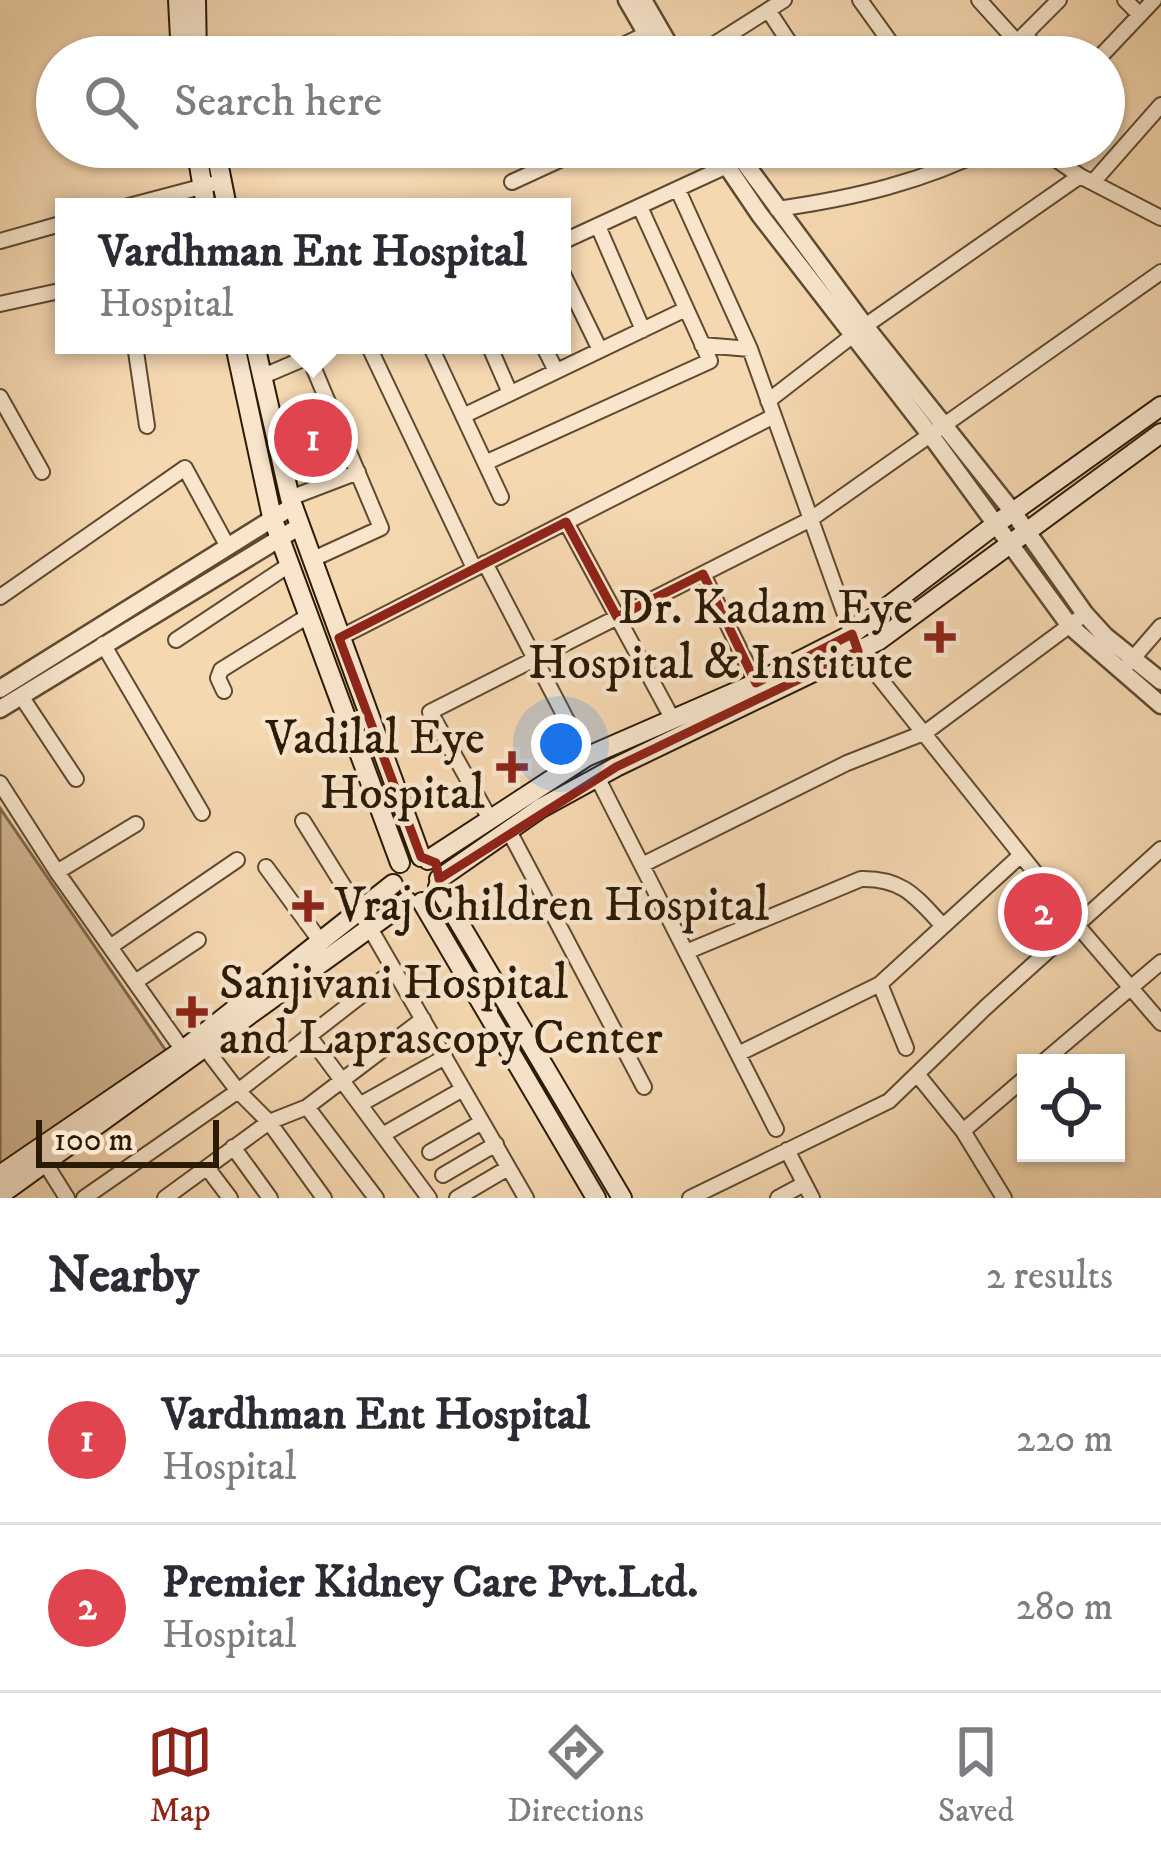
<!DOCTYPE html>
<style>
:root{--surface:#fff;--page:#f7f7f7;--text:#2b2b33;--muted:#7c7c81;--line:#e1e1e2;--accent:#8f2418}
body{margin:0;font-family:"IM FELL DW Pica",serif;background:var(--page);color:var(--text)}
.controls{position:absolute;right:36px;bottom:36px;display:grid;overflow:hidden;border-radius:0px;box-shadow:0 3px 9px #0004}
.controls button{width:108px;height:108px;display:grid;place-items:center;padding:0;border:0;border-bottom:3px solid var(--line);background:var(--surface);color:var(--text);font:60px sans-serif}
.scale{position:absolute;left:36px;bottom:30px;width:183px;box-sizing:border-box;padding-left:12px;border:6px solid #2b1b05;border-top:0;font-size:33px;line-height:42px;white-space:nowrap;color:#2b1b05;-webkit-text-stroke:9px #f8e5cc;paint-order:stroke}
.you{position:absolute;left:561px;top:744px;width:42px;height:42px;margin:-30px;border:9px solid #fff;border-radius:50%;background:#1a73e8;box-shadow:0 0 0 18px #1a73e833}
.badge{display:grid;place-items:center;width:78px;height:78px;border-radius:50%;background:var(--accent);color:#fff;font-size:39px;font-weight:700}
.pin{position:absolute;translate:-50% -50%;border:6px solid #fff;box-shadow:0 3px 12px #0006}
.popup{position:absolute;left:55px;top:198px;width:516px;height:156px;box-sizing:border-box;display:grid;place-content:center;border-radius:0px;background:var(--surface);filter:drop-shadow(0 3px 9px #0005);font-size:39px;white-space:nowrap;color:var(--muted)}
.popup b{font-size:45px;color:var(--text)}
.popup::after{content:'';position:absolute;left:50%;top:100%;margin-left:-24px;border:24px solid transparent;border-top-color:var(--surface)}
.list{margin:0;padding:0;list-style:none}
h2{display:flex;justify-content:space-between;align-items:center;height:156px;margin:0;padding:0 48px;font-size:51px}
h2 small{font-size:39px;font-weight:400;color:var(--muted)}
.list li{display:grid;grid-template-columns:78px 1fr auto;gap:36px;align-items:center;box-sizing:border-box;height:168px;padding:0 48px;border-top:3px solid var(--line)}
.list b{display:block;font-size:45px;white-space:nowrap}
.list p{margin:0;font-size:39px;white-space:nowrap;color:var(--muted)}
.list em{font-size:39px;font-style:normal;color:var(--muted)}
.icon{flex:none;width:66px;height:66px;fill:none;stroke:currentColor;stroke-width:2;stroke-linecap:round;stroke-linejoin:round}
.map{position:relative;flex:none;width:1161px;height:1198px;overflow:hidden}
.search{position:absolute;background:var(--surface);box-shadow:0 3px 9px #0004;left:36px;right:36px;top:36px;height:132px;display:flex;align-items:center;gap:30px;box-sizing:border-box;padding:0 42px;border-radius:66px;color:var(--muted);font-size:45px}
.sheet{height:492px;background:var(--surface)}
nav{display:flex;justify-content:space-around;align-items:center;box-sizing:border-box;height:168px;border-top:3px solid var(--line);background:var(--surface);font-size:33px;color:var(--muted)}
nav a{display:grid;justify-items:center;gap:6px}
nav .on{color:var(--accent)}
.map>svg:first-child{display:block}
.green{fill:#d3b793;stroke:#7f694c;stroke-width:3}
.lines{fill:none;stroke-linecap:round;stroke-linejoin:round}
.minor-casing{stroke:#5e4a30;stroke-width:18}
.tertiary-casing{stroke:#5e4a30;stroke-width:21}
.secondary-casing{stroke:#2b1b05;stroke-width:22}
.minor{stroke:#f8e5cc;stroke-width:14}
.tertiary{stroke:#f8e5cc;stroke-width:16}
.secondary{stroke:#f8e5cc;stroke-width:18}
.marked{fill:none;stroke:#8f2418;stroke-width:9;stroke-linejoin:round}
.poi-dot{fill:#8f2418;stroke:#f8e5cc;stroke-width:4.5}
.labels{text-anchor:middle;dominant-baseline:central;stroke-width:9;stroke-linejoin:round;paint-order:stroke}
.poi-label{font-size:48px;fill:#2b1b05;stroke:#f8e5cc;text-anchor:end}
</style>
<div class="map">
<svg width="1161" height="1198" viewBox="0 0 1161 1198">
<rect width="100%" height="100%" fill="#f5d7b0"/>
<filter id="stains"><feTurbulence type="fractalNoise" baseFrequency=".00167" numOctaves="4"/><feColorMatrix values="0 0 0 0 .2 0 0 0 0 .09 0 0 0 0 .02 0 0 0 .5 -.17"/></filter>
<radialGradient id="worn" r=".72"><stop offset=".6" stop-color="#630" stop-opacity="0"/><stop offset="1" stop-color="#630" stop-opacity=".3"/></radialGradient>
<path class="green" d="M0 808 173 1061 0 1178Z"/>
<g class="lines">
<defs>
<path id="minor" d="M860 0 901 57
M979 0 1017 42 1059 0
M1125 0 1140 15
M768 10 799 57
M1026 33 1039 57
M598 57 646 34
M694 57 784 0
M1100 57 1154 0
M1038 147 1080 176 1161 218
M512 182 588 147
M1093 182 1161 105
M678 190 750 349 858 651 1077 925 1161 1023
M125 207 212 184
M777 209C854 198 923 182 992 147
M598 226 643 330
M0 241 64 223
M562 242 727 166
M562 272 600 350
M0 304 64 290
M135 345 147 426
M368 345 474 568
M430 345 501 497
M489 345 510 393
M543 345 556 371
M702 345 750 349
M309 357 381 528 311 560
M261 377 336 345
M0 397 42 472
M768 401 865 326 1080 176
M463 416 686 309
M277 443 335 418
M485 463 710 361 640 207
M290 498 358 472
M566 522 672 718
M485 563 586 757
M703 574 756 683
M0 597 185 468 228 547
M339 638 774 416
M176 640 289 565
M103 644 202 813
M1129 663 1161 626
M224 691 218 678 221 670 308 616
M21 696 76 779
M597 777 776 1129
M0 783 57 872 187 1056
M490 819 430 712 811 519 1161 272
M303 821 371 930 526 1198
M509 831 644 1087
M642 865 847 763 926 732 1085 614
M266 867 321 942
M57 872 136 824
M110 947 237 860
M686 952 861 879C903 878 916 897 943 926
M135 982 198 940
M880 984 906 1048
M309 1036 429 1198
M206 1049 238 1091 269 1122 324 1198
M738 1054 880 984 1021 855
M1042 1063 1161 962
M917 1074 963 1131 1004 1198
M361 1104 445 1057
M307 1107 376 1198
M963 1131 1026 1077
M384 1134 463 1089
M233 1147 270 1198
M787 1150 812 1198
M430 1152 482 1122
M45 1163 67 1198
M208 1169 230 1198
M443 1175 496 1144
M84 1198 238 1091 394 970
M165 1198 269 1122 307 1107 423 1019
M457 1198 508 1168
M690 1198 889 1101 986 1007 1161 849
M778 1198 804 1184"/>
<path id="tertiary" d="M627 0 660 57
M643 0 676 57
M714 147 760 215 932 437 1070 626 1161 705
M733 147 865 326 1013 512 1085 614 1105 636 1161 681
M0 689 293 506
M0 709 300 526"/>
<path id="secondary" d="M178 0 181 57
M196 0 197 57
M196 147 206 207
M215 147 227 207
M235 345 272 517 400 863
M255 345 290 498 421 857
M428 860 586 757 756 683 852 634 996 524 1161 406
M439 879 541 808 616 767 878 641 1161 433
M438 887 622 1198
M422 902 596 1198
M0 1175 183 1050 393 884
M0 1195 407 901"/>
</defs>
<use href="#minor" class="minor-casing"/>
<use href="#tertiary" class="tertiary-casing"/>
<use href="#secondary" class="secondary-casing"/>
<use href="#minor" class="minor"/>
<use href="#tertiary" class="tertiary"/>
<use href="#secondary" class="secondary"/>
</g>
<path class="marked" d="M566 522 617 617 703 574 756 683 852 634 858 651 616 767 439 879 436 863 421 857 339 638Z"/>
<g class="poi-dot">
<path d="M934 619h12v12h12v12h-12v12h-12v-12h-12v-12h12z"/>
<path d="M506 749h12v12h12v12h-12v12h-12v-12h-12v-12h12z"/>
<path d="M302 888h12v12h12v12h-12v12h-12v-12h-12v-12h12z"/>
<path d="M186 994h12v12h12v12h-12v12h-12v-12h-12v-12h12z"/>
</g>
<g class="labels">
<g class="poi-label">
<text x="913" y="609">Dr. Kadam Eye<tspan x="913" dy="55">Hospital &amp; Institute</tspan></text>
<text x="485" y="739">Vadilal Eye<tspan x="485" dy="55">Hospital</tspan></text>
<text x="335" y="906" text-anchor="start">Vraj Children Hospital</text>
<text x="219" y="984" text-anchor="start">Sanjivani Hospital<tspan x="219" dy="55">and Laprascopy Center</tspan></text>
</g>
</g>
<rect width="100%" height="100%" filter="url(#stains)"/>
<rect width="100%" height="100%" fill="url(#worn)"/>
</svg>
<div class="controls">
<button><svg class="icon" aria-label="locate" viewBox="0 0 24 24"><circle cx="12" cy="12" r="6"/><path d="M12 2v4M12 18v4M2 12h4M18 12h4"/></svg></button>
</div>
<div class="scale">100 m</div>
<div class="you"></div>
<div class="pin badge" style="left:313px;top:438px;background:#e0444e">1</div>
<div class="popup"><b>Vardhman Ent Hospital</b>Hospital</div>
<div class="pin badge" style="left:1043px;top:912px;background:#e0444e">2</div>
<div class="search"><svg class="icon" aria-label="search" viewBox="0 0 24 24"><circle cx="10" cy="10" r="6"/><path d="M15 15l6 6"/></svg>Search here</div>
</div>
<section class="sheet">
<h2>Nearby<small>2 results</small></h2>
<ul class="list">
<li><span class="badge" style="background:#e0444e">1</span><div><b>Vardhman Ent Hospital</b><p>Hospital</p></div><em>220 m</em></li>
<li><span class="badge" style="background:#e0444e">2</span><div><b>Premier Kidney Care Pvt.Ltd.</b><p>Hospital</p></div><em>280 m</em></li>
</ul>
</section>
<nav>
<a class="on"><svg class="icon" aria-label="map" viewBox="0 0 24 24"><path d="M3 6l6-2 6 2 6-2v14l-6 2-6-2-6 2zM9 4v14M15 6v14"/></svg>Map</a>
<a><svg class="icon" aria-label="directions" viewBox="0 0 24 24"><path d="M12 3l9 9-9 9-9-9zM9 14v-3h6M13 9l2 2-2 2"/></svg>Directions</a>
<a><svg class="icon" aria-label="saved" viewBox="0 0 24 24"><path d="M7 4h10v16l-5-4-5 4z"/></svg>Saved</a>
</nav>
